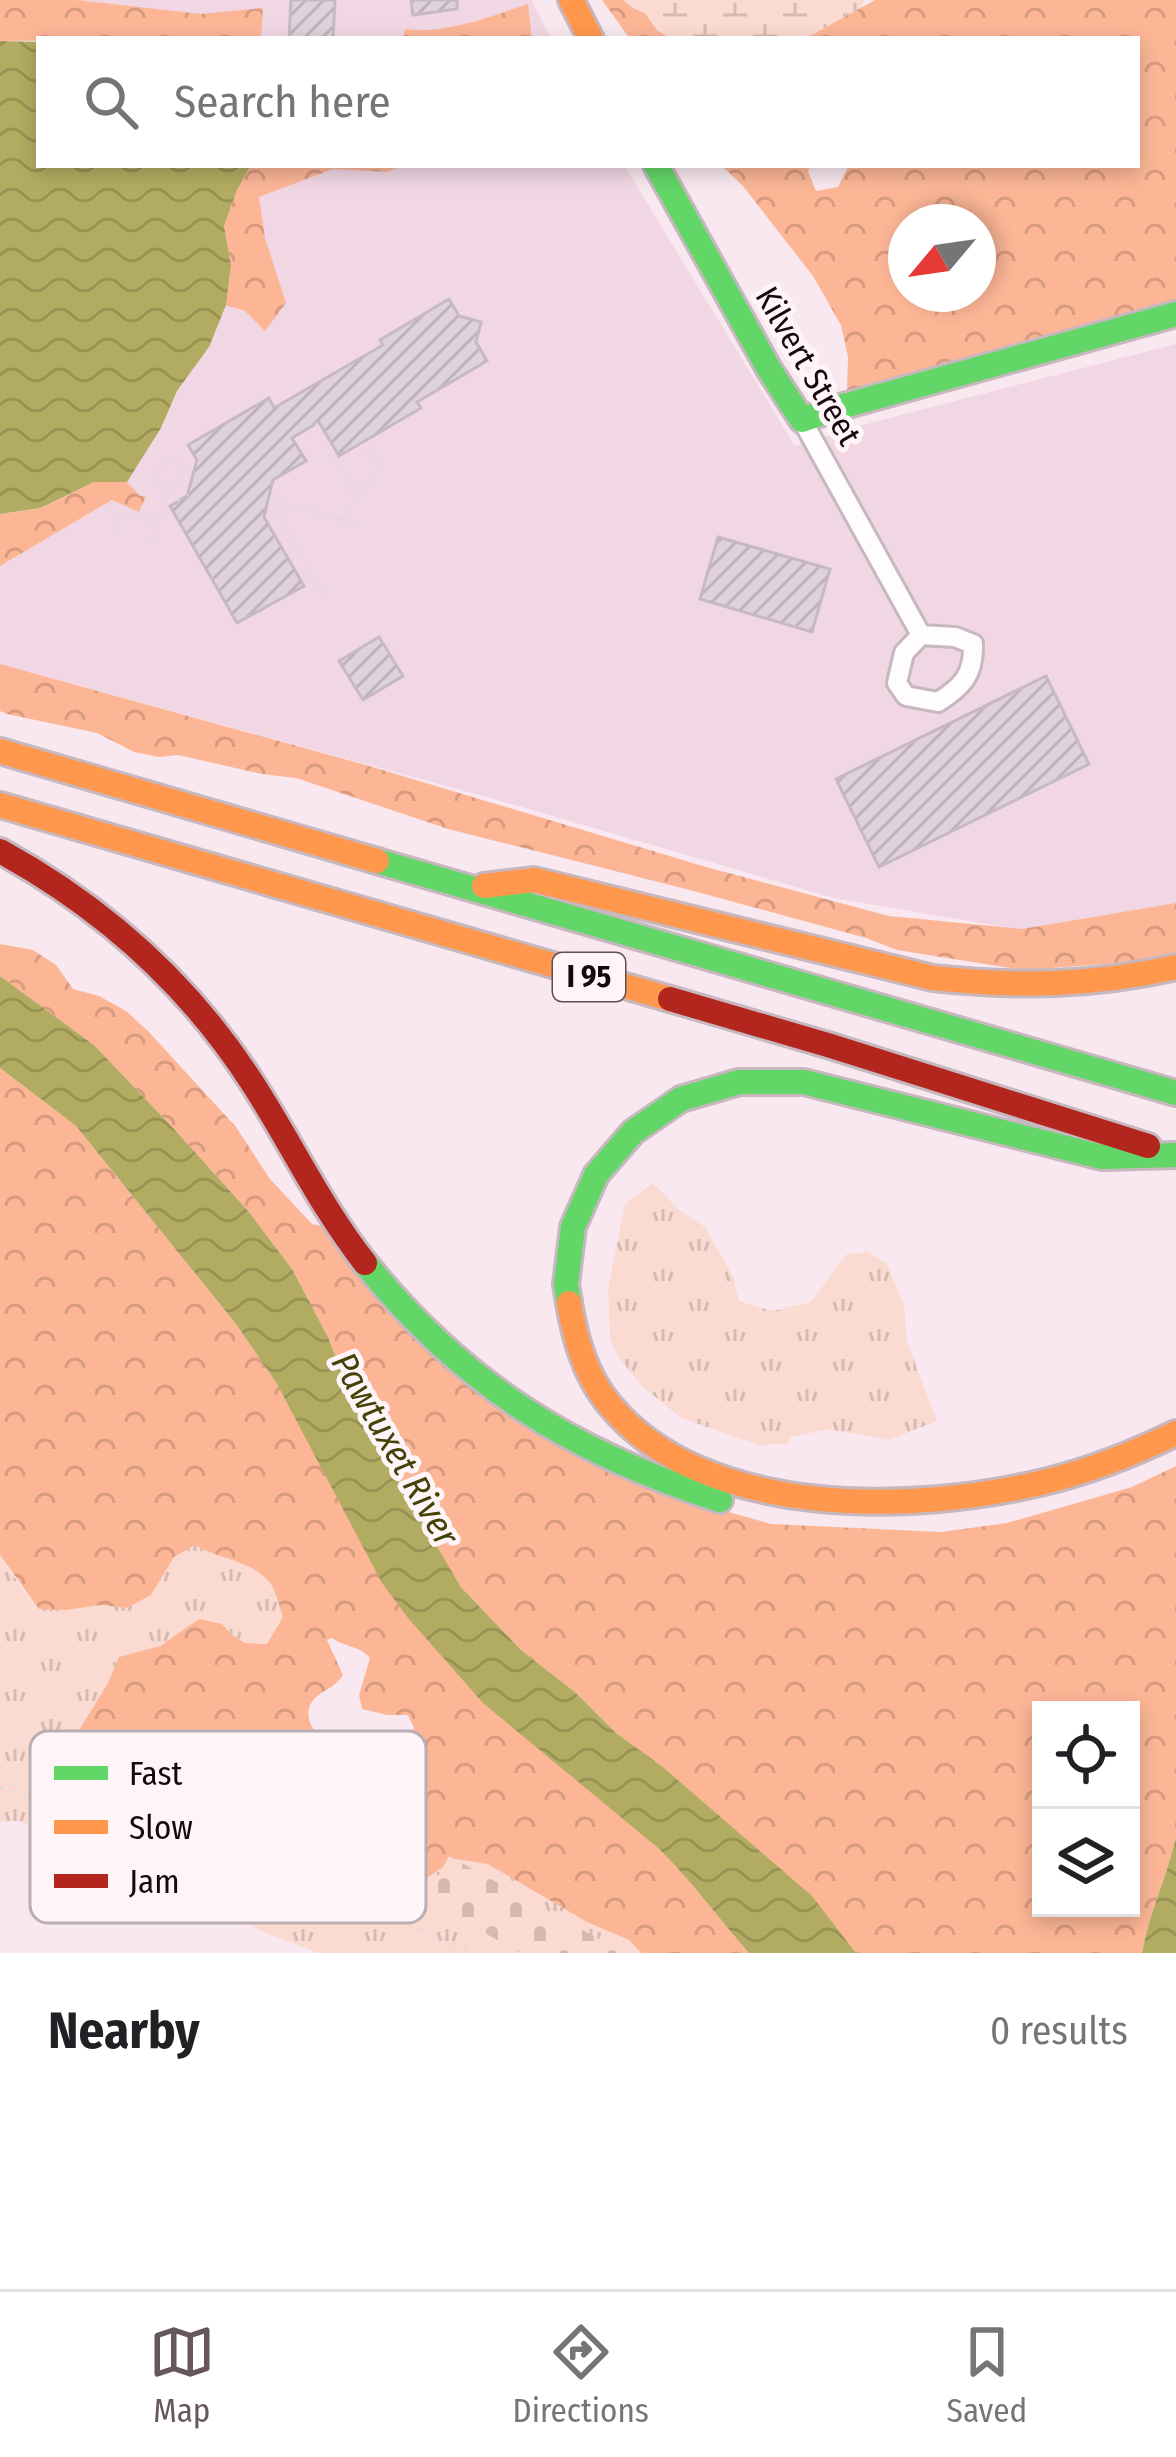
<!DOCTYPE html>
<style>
:root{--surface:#fff;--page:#f2f2f2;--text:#202124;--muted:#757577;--line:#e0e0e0;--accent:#66565e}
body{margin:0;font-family:"Fira Sans Condensed",sans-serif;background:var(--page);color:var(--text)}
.controls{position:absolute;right:36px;bottom:36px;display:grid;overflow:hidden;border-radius:0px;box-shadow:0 6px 18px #0003}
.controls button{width:108px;height:108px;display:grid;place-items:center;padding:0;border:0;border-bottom:3px solid var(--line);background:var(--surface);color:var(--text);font:60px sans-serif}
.compass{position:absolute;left:888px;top:204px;width:108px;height:108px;border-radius:50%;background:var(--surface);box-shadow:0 6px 18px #0003;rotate:241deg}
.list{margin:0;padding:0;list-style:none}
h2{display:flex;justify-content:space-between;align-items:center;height:156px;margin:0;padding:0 48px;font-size:51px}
h2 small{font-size:39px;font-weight:400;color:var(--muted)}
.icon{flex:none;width:66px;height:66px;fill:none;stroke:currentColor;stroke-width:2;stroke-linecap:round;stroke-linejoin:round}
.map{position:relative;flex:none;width:1176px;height:1953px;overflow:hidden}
.search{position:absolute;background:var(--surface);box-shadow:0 6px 18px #0003;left:36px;right:36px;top:36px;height:132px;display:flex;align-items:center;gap:30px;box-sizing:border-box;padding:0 42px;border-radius:0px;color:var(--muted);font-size:45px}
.sheet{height:336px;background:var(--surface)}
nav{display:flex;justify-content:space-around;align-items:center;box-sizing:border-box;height:168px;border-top:3px solid var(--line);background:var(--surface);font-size:33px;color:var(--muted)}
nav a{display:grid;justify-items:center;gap:6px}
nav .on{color:var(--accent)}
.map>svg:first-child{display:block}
.built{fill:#f1d7e3}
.grass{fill:url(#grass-tufts)}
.forest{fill:url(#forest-crowns);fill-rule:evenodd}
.wetland{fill:url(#wetland-marsh)}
.cemetery{fill:url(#cemetery-stones)}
.water{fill:url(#water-waves)}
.building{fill:url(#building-hatch);stroke:#c7b9c2;stroke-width:3}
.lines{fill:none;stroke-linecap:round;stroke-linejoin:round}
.street-casing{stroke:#c7b7be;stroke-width:24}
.fast-casing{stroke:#c7b7be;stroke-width:30}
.slow-casing{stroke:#c7b7be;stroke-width:30}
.jam-casing{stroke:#c7b7be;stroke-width:30}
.path{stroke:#e0dadc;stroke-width:3;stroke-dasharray:3 9;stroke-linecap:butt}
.street{stroke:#fefcfd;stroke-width:18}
.fast{stroke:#63d668;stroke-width:24}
.slow{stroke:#ff974d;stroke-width:24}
.jam{stroke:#b3261e;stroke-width:24}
.labels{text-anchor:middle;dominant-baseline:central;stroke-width:10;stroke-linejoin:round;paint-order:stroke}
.shield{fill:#fff5f9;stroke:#5d4f56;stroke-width:3}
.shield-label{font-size:30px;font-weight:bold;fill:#170810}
.street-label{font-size:33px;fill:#170810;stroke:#fff5f9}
.water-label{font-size:36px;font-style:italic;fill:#434208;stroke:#fff5f9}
.key{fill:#fff5f9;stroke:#b9aeb3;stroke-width:3}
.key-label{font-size:33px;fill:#170810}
</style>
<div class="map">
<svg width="1176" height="1953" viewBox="0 0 1176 1953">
<defs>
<pattern id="grass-tufts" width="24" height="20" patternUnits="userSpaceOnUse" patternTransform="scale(3)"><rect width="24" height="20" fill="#fadad1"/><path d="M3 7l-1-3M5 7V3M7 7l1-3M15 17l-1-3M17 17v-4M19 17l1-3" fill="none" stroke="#d6bab2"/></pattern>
<pattern id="forest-crowns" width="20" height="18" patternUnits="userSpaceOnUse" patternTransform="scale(3)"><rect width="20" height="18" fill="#fcb696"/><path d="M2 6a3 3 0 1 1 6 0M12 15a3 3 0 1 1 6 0" fill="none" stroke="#d79b80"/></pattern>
<pattern id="wetland-marsh" width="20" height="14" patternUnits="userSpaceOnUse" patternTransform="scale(3)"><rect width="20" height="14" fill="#fadad1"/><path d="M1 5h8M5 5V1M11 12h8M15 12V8" fill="none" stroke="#d6bab2"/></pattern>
<pattern id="cemetery-stones" width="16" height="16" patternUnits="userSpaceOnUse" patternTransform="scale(3)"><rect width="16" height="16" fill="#fadad1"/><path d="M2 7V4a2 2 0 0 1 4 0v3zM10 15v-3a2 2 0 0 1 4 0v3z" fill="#d6bab2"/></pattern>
<pattern id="water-waves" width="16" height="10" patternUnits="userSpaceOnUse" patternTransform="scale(3)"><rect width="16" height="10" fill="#b2ac62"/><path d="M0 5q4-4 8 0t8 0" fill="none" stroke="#989254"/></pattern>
<pattern id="building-hatch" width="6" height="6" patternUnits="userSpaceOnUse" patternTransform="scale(3)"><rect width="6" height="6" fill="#e0d2db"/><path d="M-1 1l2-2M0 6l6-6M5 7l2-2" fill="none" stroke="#bfb3bb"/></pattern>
</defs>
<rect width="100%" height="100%" fill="#f9e8f0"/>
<path class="built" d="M0 0H531L552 39H39Z
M251 165H624L795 446 855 427 1176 344V910L1046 934 834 898 494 799 0 664V566L112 500 161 429 177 391 209 347 231 265Z"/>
<path class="grass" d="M653 1183 678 1209 705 1227 733 1277 739 1301 772 1311 811 1302 847 1254 868 1252 887 1264 904 1305 907 1342 937 1421 888 1440 828 1429 791 1437 787 1445 777 1443 761 1446 681 1418 641 1385 617 1355 610 1338 608 1289 625 1204Z
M195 1545C220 1560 258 1561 273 1589 277 1597 280 1608 284 1617L267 1644 245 1643 231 1634 222 1624 199 1619 160 1646 119 1657 108 1683 76 1735 89 1764 113 1778 189 1809 254 1822 335 1852 353 1860 390 1885 421 1882 455 1859 488 1864 587 1922 629 1940 641 1953H319L263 1932 227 1911 199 1886 143 1877 119 1864 74 1850 20 1821 0 1822V1555L25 1593 66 1610 101 1605 127 1608 151 1595 174 1557Z"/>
<path class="forest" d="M0 0H77L201 14 263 8 261 39 0 41Z
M602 0H623L633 8 645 13 657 30 672 39H630Z
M875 0H1176V308L847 393 848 357 841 325 813 276 743 186 721 165H811L808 171 816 191 838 187 849 165H1137V39H804ZM906 222H978V294H906Z
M528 4 532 39H403L405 29C443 35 493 16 528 4Z
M251 165H403L387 172 333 169 259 197 265 238 286 303 265 331 245 311 226 305 231 265 224 226 237 190Z
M94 482H127L140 496H146L139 512 112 500 0 566V514L42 508Z
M0 664 366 765 706 867 889 916 1022 929 1176 903V959L1023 970 897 950 866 938 694 891 448 829 296 778 262 774 178 755 159 757 134 752 97 733 7 714 0 711Z
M0 944 33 950 56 965 73 989 99 996 126 1011 148 1031 236 1127 270 1179 312 1224 322 1226 336 1248 647 1489 771 1524 941 1532 1007 1523 1132 1487 1176 1466V1837C1167 1877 1149 1913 1142 1953H856L811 1896 663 1767 616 1733 575 1692 521 1650 461 1587 355 1409 328 1337 292 1269 249 1212 175 1130 94 1045 0 976ZM1041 1710H1131V1908H1041Z
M0 1068 76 1126 236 1324 277 1384 658 1848C691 1880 718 1918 749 1953H641L629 1940 587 1922 488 1864 455 1859 421 1882 390 1885 353 1860 335 1852 254 1822 189 1809 112 1778 88 1764 76 1735 108 1683 119 1657 160 1646 199 1619 222 1624 231 1634 245 1643 267 1644 283 1617C280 1608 277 1597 273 1588 258 1561 220 1560 195 1545L174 1557 151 1595 127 1608 101 1605 66 1610 39 1609 0 1555ZM332 1638C345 1647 360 1646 370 1658L359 1695 362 1709 387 1715H408L414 1728C409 1741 393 1780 385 1787 364 1772 287 1731 314 1699 324 1689 335 1688 343 1675L327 1640Z"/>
<path class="wetland" d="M623 0H864L860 8 804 39H672L657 30 645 13 633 8Z"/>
<path class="cemetery" d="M449 1856 624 1953H521L425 1900Z"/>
<path class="water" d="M0 41 39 42V165H251L237 190 224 226 231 265 226 305 209 347 177 391 161 428 127 482H94L41 508 0 514Z
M0 976 94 1045 175 1130 249 1212 292 1269 328 1337 356 1409 461 1587 521 1650 575 1692 616 1733 663 1767 812 1896 856 1953H749C718 1918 691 1880 658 1848L483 1703 408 1618 382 1583 277 1384 236 1324 76 1126 0 1068Z
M1176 1837V1953H1142C1149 1913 1167 1877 1176 1837Z"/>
<path class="building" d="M291 0H335L333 39H289Z
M411 0H457V9L413 15Z
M449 299 459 316 481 322 476 342 487 361 417 402 421 408 339 456 319 422 292 438 306 461 273 480 264 517 304 586 237 623 170 506 187 496 197 460 188 445 269 398 274 408 383 345 380 340Z
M718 537 830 569 812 632 700 599Z
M379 637 403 676 363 700 339 661Z
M1046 676 1089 764 879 867 836 779Z"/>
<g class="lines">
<defs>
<path id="street" d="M802 420 921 635 904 653 897 683 906 696 938 702C962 687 974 675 973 644L955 637 921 635"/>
<path id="fast" d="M656 165 769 369 802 420 833 409 1176 314
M377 861 1176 1093
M365 1263C462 1384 573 1453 720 1500
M569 1303 566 1284 573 1227 596 1175 633 1132 681 1099 739 1082H804L1102 1157 1176 1155"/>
<path id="slow" d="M571 0 591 39
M0 751 377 861
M0 805 670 999
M484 886 534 880 933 978C1017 987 1093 986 1176 967
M569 1303C575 1338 585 1375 609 1404 704 1520 915 1514 1048 1481 1092 1470 1135 1453 1176 1433"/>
<path id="jam" d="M0 851C104 908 189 984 253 1084 291 1143 321 1207 365 1263
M670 999 831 1046 1148 1146"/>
</defs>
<use href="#street" class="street-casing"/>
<use href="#fast" class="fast-casing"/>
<use href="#slow" class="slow-casing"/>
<use href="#jam" class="jam-casing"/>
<path class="path" d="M316 423 357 496
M157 474a13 13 0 1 1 26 0a13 13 0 1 1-26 0Z
M165 500 173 502 188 494
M269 500 354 523
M281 503 279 519 326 599
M342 520 380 467 364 441
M115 529 120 512 156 523
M152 540 166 490
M0 1788 207 1840 346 1895 472 1953"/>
<use href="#street" class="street"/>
<use href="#fast" class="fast"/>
<use href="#slow" class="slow"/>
<use href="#jam" class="jam"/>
</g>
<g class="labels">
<rect class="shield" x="553" y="953" width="72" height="48" rx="9"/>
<g class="shield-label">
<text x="589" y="977">I 95</text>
</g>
<g class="street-label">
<text transform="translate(808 366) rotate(60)">Kilvert Street</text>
</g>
<g class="water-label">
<text transform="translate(395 1449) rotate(60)">Pawtuxet River</text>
</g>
</g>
<rect x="30" y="1731" width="396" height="192" rx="18" class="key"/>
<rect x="54" y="1766" width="54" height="14" fill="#63d668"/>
<rect x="54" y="1820" width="54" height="14" fill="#ff974d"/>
<rect x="54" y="1874" width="54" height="14" fill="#b3261e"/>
<g class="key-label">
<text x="129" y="1785">Fast</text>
<text x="129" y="1839">Slow</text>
<text x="129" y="1893">Jam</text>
</g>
</svg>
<div class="controls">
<button><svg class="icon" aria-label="locate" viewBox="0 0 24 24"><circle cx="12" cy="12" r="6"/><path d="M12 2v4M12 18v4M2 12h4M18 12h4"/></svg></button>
<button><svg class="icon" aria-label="layers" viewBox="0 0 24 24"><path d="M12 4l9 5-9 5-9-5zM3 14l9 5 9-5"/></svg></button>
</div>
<svg class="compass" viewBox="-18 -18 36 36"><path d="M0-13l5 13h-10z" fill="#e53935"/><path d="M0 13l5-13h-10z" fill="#757577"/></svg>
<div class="search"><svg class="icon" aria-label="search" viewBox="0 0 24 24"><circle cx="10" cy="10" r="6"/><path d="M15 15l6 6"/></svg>Search here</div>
</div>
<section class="sheet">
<h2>Nearby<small>0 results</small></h2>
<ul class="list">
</ul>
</section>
<nav>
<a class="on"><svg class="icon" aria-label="map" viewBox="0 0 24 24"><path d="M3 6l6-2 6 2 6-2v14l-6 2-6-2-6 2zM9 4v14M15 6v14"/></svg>Map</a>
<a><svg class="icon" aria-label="directions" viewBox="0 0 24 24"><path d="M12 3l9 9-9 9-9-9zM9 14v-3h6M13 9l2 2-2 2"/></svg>Directions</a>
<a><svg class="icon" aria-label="saved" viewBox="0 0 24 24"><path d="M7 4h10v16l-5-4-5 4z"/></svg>Saved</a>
</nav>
